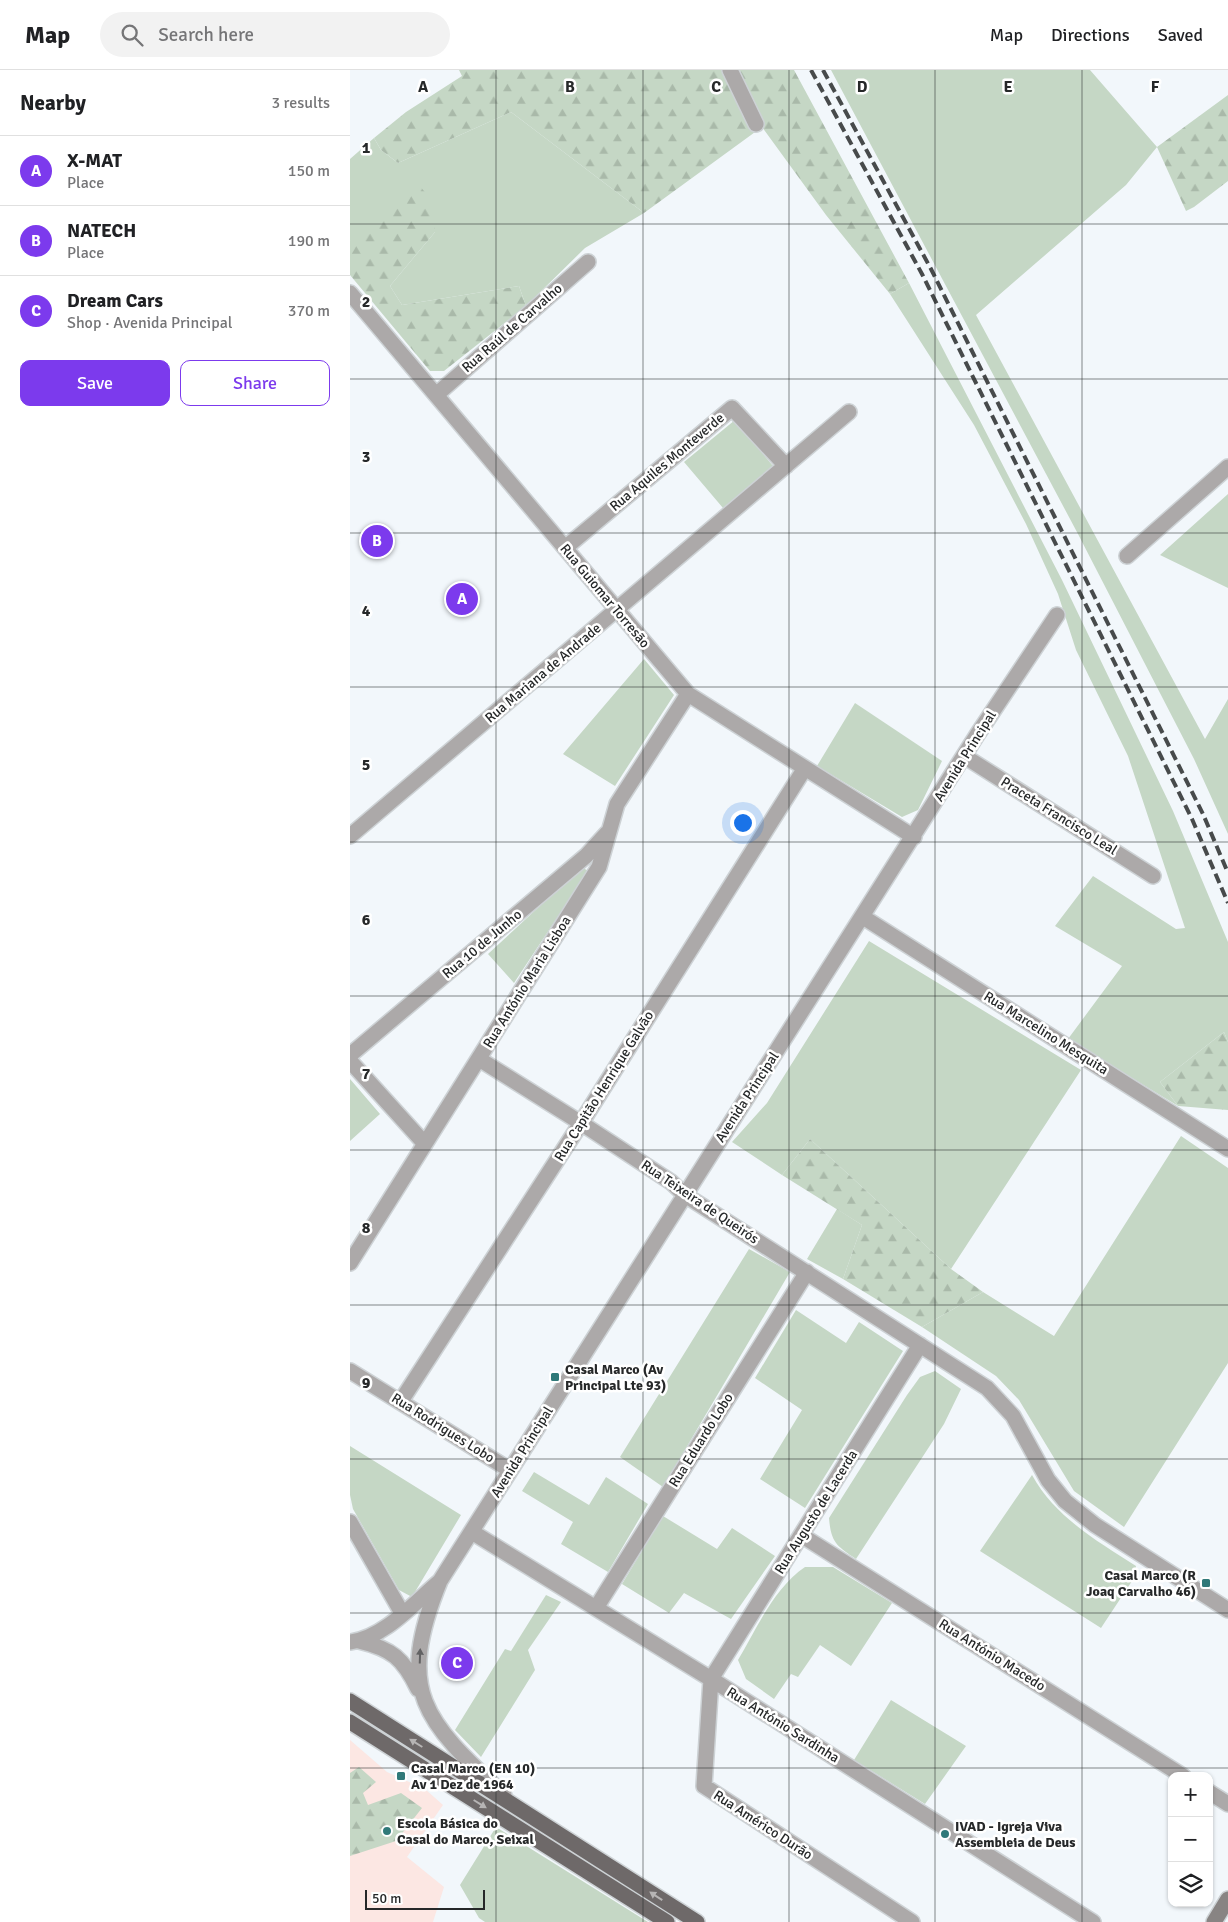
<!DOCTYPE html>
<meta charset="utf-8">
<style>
:root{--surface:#fff;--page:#f2f2f2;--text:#202124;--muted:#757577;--line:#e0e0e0;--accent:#7c3aed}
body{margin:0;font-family:Signika,sans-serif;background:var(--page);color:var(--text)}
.controls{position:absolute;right:15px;bottom:15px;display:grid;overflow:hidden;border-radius:10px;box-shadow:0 1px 4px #0004}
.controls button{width:45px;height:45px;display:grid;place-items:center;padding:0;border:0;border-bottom:1px solid var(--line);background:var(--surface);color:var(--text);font:25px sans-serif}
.scale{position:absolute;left:15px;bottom:12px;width:120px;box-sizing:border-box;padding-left:5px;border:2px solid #262829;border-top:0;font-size:14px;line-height:18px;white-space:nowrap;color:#262829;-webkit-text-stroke:4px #fff;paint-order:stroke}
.you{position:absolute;left:392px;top:752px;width:18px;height:18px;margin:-12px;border:4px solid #fff;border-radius:50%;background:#1a73e8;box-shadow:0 0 0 8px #1a73e833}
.badge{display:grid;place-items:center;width:32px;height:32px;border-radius:50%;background:var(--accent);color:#fff;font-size:16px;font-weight:700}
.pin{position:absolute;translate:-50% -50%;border:2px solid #fff;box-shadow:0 1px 5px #0006}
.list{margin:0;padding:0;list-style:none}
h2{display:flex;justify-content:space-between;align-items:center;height:65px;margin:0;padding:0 20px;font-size:21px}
h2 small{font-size:16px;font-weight:400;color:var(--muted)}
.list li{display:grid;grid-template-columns:32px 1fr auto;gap:15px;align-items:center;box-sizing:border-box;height:70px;padding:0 20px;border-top:1px solid var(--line)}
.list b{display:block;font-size:19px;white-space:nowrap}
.list p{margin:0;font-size:16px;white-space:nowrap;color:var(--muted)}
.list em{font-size:16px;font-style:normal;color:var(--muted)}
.actions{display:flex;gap:10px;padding:15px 20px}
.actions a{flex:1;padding:11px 0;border:1px solid var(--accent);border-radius:10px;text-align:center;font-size:18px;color:var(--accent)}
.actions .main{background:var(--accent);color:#fff}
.icon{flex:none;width:28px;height:28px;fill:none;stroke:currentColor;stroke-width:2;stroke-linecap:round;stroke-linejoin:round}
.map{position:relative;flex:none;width:878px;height:1852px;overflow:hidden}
header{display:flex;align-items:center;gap:30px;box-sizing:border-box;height:70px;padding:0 25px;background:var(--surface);border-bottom:1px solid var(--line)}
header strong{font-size:24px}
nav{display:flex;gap:28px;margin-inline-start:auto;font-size:18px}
.search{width:350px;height:45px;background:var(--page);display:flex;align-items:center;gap:12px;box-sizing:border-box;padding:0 18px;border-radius:28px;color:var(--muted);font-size:19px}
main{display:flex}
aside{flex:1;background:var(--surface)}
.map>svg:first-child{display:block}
.education{fill:#fce7e3}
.grass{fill:#c5d7c5}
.forest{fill:url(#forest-firs)}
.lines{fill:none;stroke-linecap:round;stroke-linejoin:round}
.street-casing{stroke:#cdd2d5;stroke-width:18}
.secondary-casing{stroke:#cdd2d5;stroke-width:18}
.primary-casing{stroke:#cdd2d5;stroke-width:18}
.street{stroke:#aca9a9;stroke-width:15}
.secondary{stroke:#888483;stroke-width:15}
.primary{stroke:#6e6969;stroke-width:15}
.rail{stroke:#474a4b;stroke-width:4;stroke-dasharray:10 5;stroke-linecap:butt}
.oneway{fill:#626263}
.oneway2{fill:#b6b4b4}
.grid{fill:none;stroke:#262829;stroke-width:1;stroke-opacity:0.55}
.poi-dot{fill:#307979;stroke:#fff;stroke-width:2}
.labels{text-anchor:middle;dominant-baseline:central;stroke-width:5;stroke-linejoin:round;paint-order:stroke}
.street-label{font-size:14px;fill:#262829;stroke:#fff}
.poi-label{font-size:14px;font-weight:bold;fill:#262829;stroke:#fff;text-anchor:start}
.grid-label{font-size:16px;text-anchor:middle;font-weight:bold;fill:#262829;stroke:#fff;stroke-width:5;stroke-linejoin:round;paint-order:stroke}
</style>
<header>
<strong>Map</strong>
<div class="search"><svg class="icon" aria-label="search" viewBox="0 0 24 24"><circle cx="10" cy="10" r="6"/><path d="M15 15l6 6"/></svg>Search here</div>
<nav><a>Map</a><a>Directions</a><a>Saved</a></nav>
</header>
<main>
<aside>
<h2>Nearby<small>3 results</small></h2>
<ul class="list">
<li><span class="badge">A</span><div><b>X-MAT</b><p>Place</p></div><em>150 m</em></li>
<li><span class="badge">B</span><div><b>NATECH</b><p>Place</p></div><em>190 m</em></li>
<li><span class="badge">C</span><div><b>Dream Cars</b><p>Shop · Avenida Principal</p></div><em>370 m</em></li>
</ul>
<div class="actions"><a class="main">Save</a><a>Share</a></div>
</aside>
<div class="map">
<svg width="878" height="1852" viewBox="0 0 878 1852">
<defs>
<pattern id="forest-firs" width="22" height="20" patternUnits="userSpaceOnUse" patternTransform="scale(1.25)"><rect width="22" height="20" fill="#c5d7c5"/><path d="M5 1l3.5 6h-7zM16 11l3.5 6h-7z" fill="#a9b9a9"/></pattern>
</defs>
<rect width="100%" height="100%" fill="#f2f7fb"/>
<path class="education" d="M0 1670 37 1702 75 1719 93 1735 57 1787 94 1817 83 1852H0Z"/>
<path class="grass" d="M481 0H740L807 77 776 115 626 245 855 669 878 629V764L844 689 728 464Z
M161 42 294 143 235 178 176 236 169 216 52 235 40 216 85 162 0 171V89L24 68 31 80 48 93Z
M559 213 712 510 823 741 878 872V972L874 962 810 1012 828 1036 718 969 772 896 705 856 743 806 826 859 835 858 778 686 726 580 708 524 676 454 624 355 540 224Z
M385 350 423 396 373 438 334 392Z
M878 424V518L810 485Z
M294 589 324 625 265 716 213 684Z
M505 633 592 691 568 740 552 747 467 696Z
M232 797 238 801 164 913 138 884Z
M519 871 731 1000 601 1199 460 1069 432 1105 382 1072 417 1033Z
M0 1009 30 1044 0 1071Z
M831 1066 878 1098V1293L774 1457 724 1421 669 1330 646 1306 572 1257 633 1222 704 1266Z
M487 1139 512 1155 493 1209 457 1189Z
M399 1179 440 1202 313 1417 270 1387Z
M446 1240 496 1273 509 1252 553 1281 455 1438 410 1409 452 1340 405 1308Z
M585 1301 611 1319 594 1354 506 1489C487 1476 481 1473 479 1448L557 1325 570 1307Z
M0 1376 111 1445 62 1527 49 1520 3 1439 0 1425Z
M184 1402 239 1435 256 1407 298 1434 258 1502 211 1474 223 1452 172 1421Z
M682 1405C705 1447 747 1471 786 1496L784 1508 751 1558 630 1481Z
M313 1446 367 1479 382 1458 425 1486 381 1549 334 1523 319 1543 272 1514Z
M455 1497H483L542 1533 501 1596 470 1575 448 1607 441 1604 424 1629 396 1609 388 1590C407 1558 424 1518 455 1497Z
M196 1525 211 1532 178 1580 185 1600 131 1687 105 1660 155 1579 161 1581Z
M541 1630 616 1676 575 1734 504 1690Z
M146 1757 298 1852H135L129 1848 110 1815Z"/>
<path class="forest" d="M109 0H444L559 213 540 224 476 145 412 57 294 143 161 42 48 93 31 80 24 68 56 42 112 6Z
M878 25V111L844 137 836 141 807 77Z
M67 113 81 129 85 162 40 216 52 235 169 216 176 236 94 301H80L0 205V171Z
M874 962 878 972V1040L828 1036 810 1012Z
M460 1069 601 1199 633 1222 572 1257 493 1209 512 1155 432 1105Z
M9 1697 26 1712 13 1723 18 1735 51 1723 72 1738 46 1771 0 1786V1703Z"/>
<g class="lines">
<defs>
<path id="street" d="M380 0 406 54
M0 223 338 624 564 767
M86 325 238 192
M215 478 382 338 436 396
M777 486 878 397
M614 686 803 806
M0 766 499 342
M513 847 878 1079
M0 985 236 786 257 763
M129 989 231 1053 321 1112 335 1125 637 1318 663 1346 698 1410 715 1431 745 1455 878 1540
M0 991 75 1074
M0 1193 249 797 267 734 338 624
M0 1301 160 1400
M51 1331 231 1053 455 698
M0 1452 52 1543
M122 1462 361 1609 743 1852
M451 1465 833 1706
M246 1538 457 1202
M9 1571C42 1579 53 1588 68 1619
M0 1572C34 1568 64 1533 89 1512
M859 1722 878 1734
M154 1725C74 1650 45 1622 90 1511L627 665 707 545
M562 1852 354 1716 361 1609 570 1275"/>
<path id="secondary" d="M864 1852 878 1829"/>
<path id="primary" d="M0 1631 347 1852
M0 1652 317 1852"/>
</defs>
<use href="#street" class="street-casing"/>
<use href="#secondary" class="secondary-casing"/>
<use href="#primary" class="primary-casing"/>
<use href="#street" class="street"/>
<use href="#secondary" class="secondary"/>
<use href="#primary" class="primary"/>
<path class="rail" d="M461 0 572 204 842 749 878 833
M473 0 581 199 853 744 878 803"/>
</g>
<defs><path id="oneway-solid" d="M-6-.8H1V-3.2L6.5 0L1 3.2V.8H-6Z" transform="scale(1.25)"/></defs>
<use class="oneway" href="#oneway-solid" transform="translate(70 1586) rotate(-88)"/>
<g class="oneway2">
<use href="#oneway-solid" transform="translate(66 1673) rotate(-148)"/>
<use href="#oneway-solid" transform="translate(130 1734) rotate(32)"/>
<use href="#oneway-solid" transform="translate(306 1826) rotate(-147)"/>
</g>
<path class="grid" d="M146 0V1852M293 0V1852M439 0V1852M585 0V1852M732 0V1852M0 154H878M0 309H878M0 463H878M0 617H878M0 772H878M0 926H878M0 1080H878M0 1235H878M0 1389H878M0 1543H878M0 1698H878"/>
<g class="poi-dot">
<rect x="200" y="1302" width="10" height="10" rx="2.5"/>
<rect x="851" y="1508" width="10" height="10" rx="2.5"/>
<rect x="46" y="1701" width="10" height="10" rx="2.5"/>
<circle cx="37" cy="1761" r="5"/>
<circle cx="595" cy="1764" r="5"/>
</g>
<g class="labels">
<g class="street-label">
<text transform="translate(162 258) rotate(-41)">Rua Raúl de Carvalho</text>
<text transform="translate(317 392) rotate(-40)">Rua Aquiles Monteverde</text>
<text transform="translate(255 526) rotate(50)">Rua Guiomar Torresão</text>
<text transform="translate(193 603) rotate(-40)">Rua Mariana de Andrade</text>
<text transform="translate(615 686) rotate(-58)">Avenida Principal</text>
<text transform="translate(709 746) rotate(32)">Praceta Francisco Leal</text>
<text transform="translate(132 874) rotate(-40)">Rua 10 de Junho</text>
<text transform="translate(177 912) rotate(-58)">Rua António Maria Lisboa</text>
<text transform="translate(696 963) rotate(32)">Rua Marcelino Mesquita</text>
<text transform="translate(254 1016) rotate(-58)">Rua Capitão Henrique Galvão</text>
<text transform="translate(397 1027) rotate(-57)">Avenida Principal</text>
<text transform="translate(350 1132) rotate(34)">Rua Teixeira de Queirós</text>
<text transform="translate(93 1358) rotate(32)">Rua Rodrigues Lobo</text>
<text transform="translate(351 1370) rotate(-58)">Rua Eduardo Lobo</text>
<text transform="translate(172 1382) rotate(-58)">Avenida Principal</text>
<text transform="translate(466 1442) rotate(-58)">Rua Augusto de Lacerda</text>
<text transform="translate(642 1585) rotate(32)">Rua António Macedo</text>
<text transform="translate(433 1655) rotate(32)">Rua António Sardinha</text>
<text transform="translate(413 1755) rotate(33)">Rua Américo Durão</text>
</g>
<g class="poi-label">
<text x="215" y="1299">Casal Marco (Av<tspan x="215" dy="16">Principal Lte 93)</tspan></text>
<text x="846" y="1505" text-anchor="end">Casal Marco (R<tspan x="846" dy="16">Joaq Carvalho 46)</tspan></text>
<text x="61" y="1698">Casal Marco (EN 10)<tspan x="61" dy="16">Av 1 Dez de 1964</tspan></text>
<text x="47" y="1753">Escola Básica do<tspan x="47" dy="16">Casal do Marco, Seixal</tspan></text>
<text x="605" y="1756">IVAD - Igreja Viva<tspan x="605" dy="16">Assembleia de Deus</tspan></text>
</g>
</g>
<g class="grid-label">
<text x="73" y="22">A</text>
<text x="220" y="22">B</text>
<text x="366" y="22">C</text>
<text x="512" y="22">D</text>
<text x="658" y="22">E</text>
<text x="805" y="22">F</text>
<text x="16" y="83">1</text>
<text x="16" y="237">2</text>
<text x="16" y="392">3</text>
<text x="16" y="546">4</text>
<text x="16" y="700">5</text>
<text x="16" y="855">6</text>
<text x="16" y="1009">7</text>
<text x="16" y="1163">8</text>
<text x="16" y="1318">9</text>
</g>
</svg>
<div class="controls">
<button>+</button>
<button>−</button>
<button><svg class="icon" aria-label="layers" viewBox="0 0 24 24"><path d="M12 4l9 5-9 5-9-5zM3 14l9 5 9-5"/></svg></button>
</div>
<div class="scale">50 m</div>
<div class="you"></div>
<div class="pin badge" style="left:112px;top:529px">A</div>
<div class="pin badge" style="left:27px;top:471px">B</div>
<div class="pin badge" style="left:107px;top:1593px">C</div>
</div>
</main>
